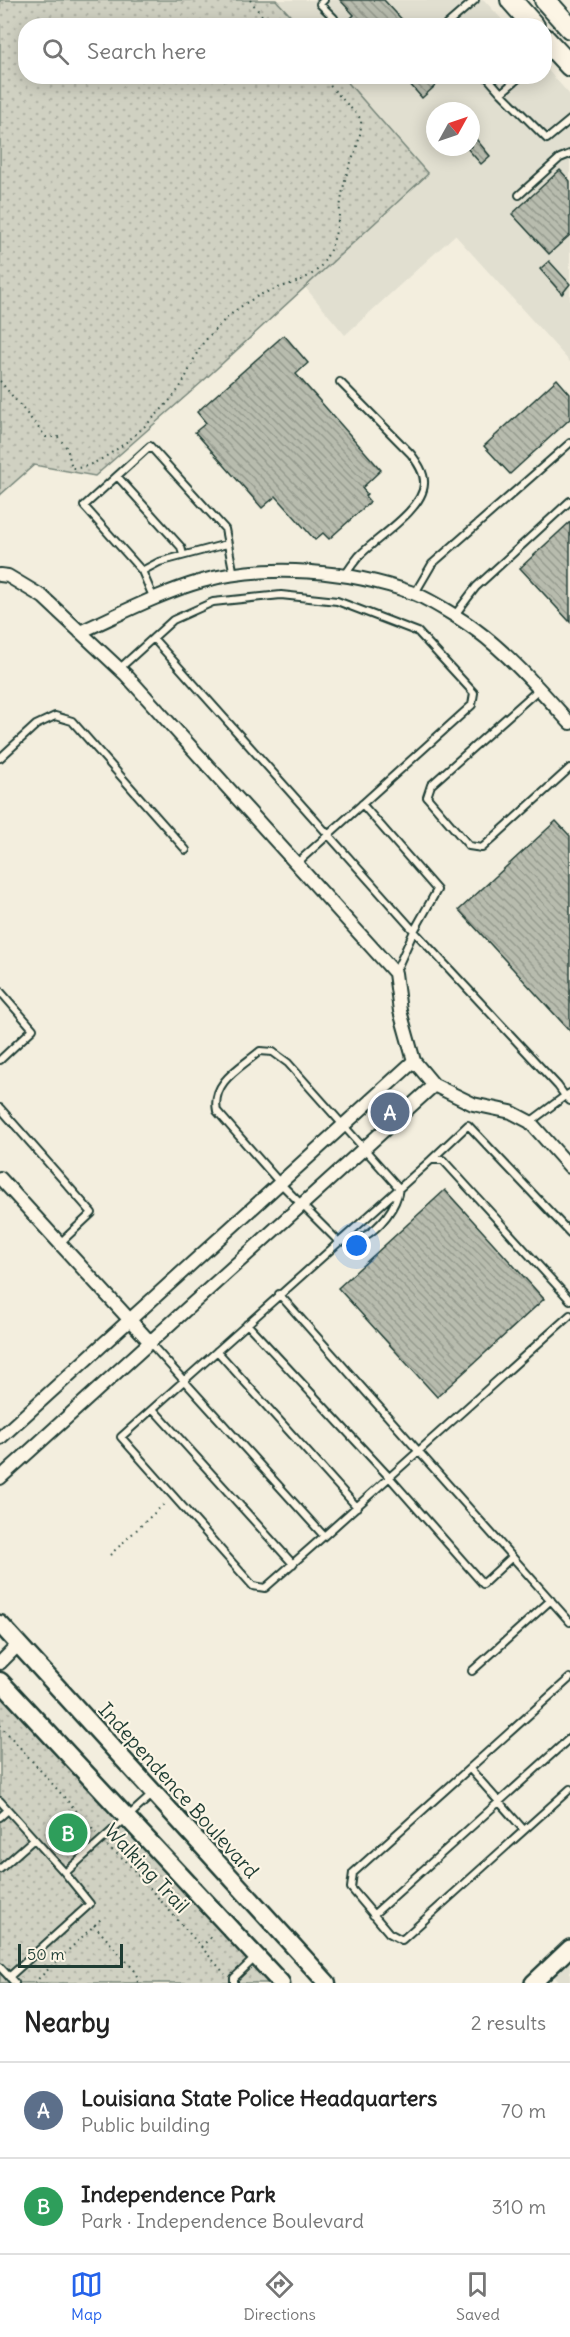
<!DOCTYPE html>
<meta charset="utf-8">
<style>
:root{--surface:#fff;--page:#f2f2f2;--text:#222;--muted:#767676;--line:#e0e0e0;--accent:#2563eb}
body{margin:0;font-family:Delius,sans-serif;background:var(--page);color:var(--text)}
.compass{position:absolute;left:426px;top:102px;width:54px;height:54px;border-radius:50%;background:var(--surface);box-shadow:0 3px 15px #0003;rotate:50deg}
.scale{position:absolute;left:18px;bottom:15px;width:105px;box-sizing:border-box;padding-left:6px;border:3px solid #1f3d34;border-top:0;font-size:16px;line-height:21px;white-space:nowrap;color:#1f3d34;-webkit-text-stroke:4px #fcf5e5;paint-order:stroke}
.you{position:absolute;left:357px;top:1246px;width:21px;height:21px;margin:-15px;border:4px solid #fff;border-radius:50%;background:#1a73e8;box-shadow:0 0 0 9px #1a73e833}
.badge{display:grid;place-items:center;width:39px;height:39px;border-radius:50%;background:var(--accent);color:#fff;font-size:20px;font-weight:700}
.pin{position:absolute;translate:-50% -50%;border:3px solid #fff;box-shadow:0 2px 6px #0006}
.list{margin:0;padding:0;list-style:none}
h2{display:flex;justify-content:space-between;align-items:center;height:78px;margin:0;padding:0 24px;font-size:26px}
h2 small{font-size:20px;font-weight:400;color:var(--muted)}
.list li{display:grid;grid-template-columns:39px 1fr auto;gap:18px;align-items:center;box-sizing:border-box;height:96px;padding:0 24px;border-top:2px solid var(--line)}
.list b{display:block;font-size:22px;white-space:nowrap}
.list p{margin:0;font-size:20px;white-space:nowrap;color:var(--muted)}
.list em{font-size:20px;font-style:normal;color:var(--muted)}
.icon{flex:none;width:33px;height:33px;fill:none;stroke:currentColor;stroke-width:2;stroke-linecap:round;stroke-linejoin:round}
.map{position:relative;flex:none;width:570px;height:1983px;overflow:hidden}
.search{position:absolute;background:var(--surface);box-shadow:0 3px 15px #0003;left:18px;right:18px;top:18px;height:66px;display:flex;align-items:center;gap:15px;box-sizing:border-box;padding:0 21px;border-radius:24px;color:var(--muted);font-size:22px}
.sheet{height:270px;background:var(--surface)}
nav{display:flex;justify-content:space-around;align-items:center;box-sizing:border-box;height:84px;border-top:2px solid var(--line);background:var(--surface);font-size:16px;color:var(--muted)}
nav a{display:grid;justify-items:center;gap:3px}
nav .on{color:var(--accent)}
.map>svg:first-child{display:block}
.built{fill:#e1dfd0;fill-rule:evenodd}
.park{fill:url(#park-dots);stroke:#78877b;stroke-width:1.5}
.building{fill:url(#building-back-hatch);stroke:#1f3d34;stroke-width:1.5}
.lines{fill:none;stroke-linecap:round;stroke-linejoin:round}
.service-casing{stroke:#1f3d34;stroke-width:10}
.minor-casing{stroke:#1f3d34;stroke-width:16}
.tertiary-casing{stroke:#1f3d34;stroke-width:20}
.secondary-casing{stroke:#1f3d34;stroke-width:21}
.primary-casing{stroke:#1f3d34;stroke-width:24}
.path{stroke:#1f3d34;stroke-width:2;stroke-dasharray:1.5 4.5;stroke-linecap:butt}
.service{stroke:#fcf5e5;stroke-width:6}
.minor{stroke:#fcf5e5;stroke-width:12}
.tertiary{stroke:#fcf5e5;stroke-width:15}
.secondary{stroke:#fcf5e5;stroke-width:16}
.primary{stroke:#fcf5e5;stroke-width:20}
.labels{text-anchor:middle;dominant-baseline:central;stroke-width:4.5;stroke-linejoin:round;paint-order:stroke}
.street-label{font-size:20px;fill:#1f3d34;stroke:#fcf5e5}
</style>
<div class="map">
<svg width="570" height="1983" viewBox="0 0 570 1983">
<defs>
<pattern id="park-dots" width="8" height="8" patternUnits="userSpaceOnUse" patternTransform="scale(1.5)"><rect width="8" height="8" fill="#d0d1c2"/><path d="M2 2h.1M6 6h.1" fill="none" stroke="#b2b4a7" stroke-width="1.8" stroke-linecap="round"/></pattern>
<pattern id="building-back-hatch" width="6" height="6" patternUnits="userSpaceOnUse" patternTransform="scale(1.5)"><rect width="6" height="6" fill="#b8bcae"/><path d="M-1 5l2 2M0 0l6 6M5-1l2 2" fill="none" stroke="#959a8e"/></pattern>
</defs>
<rect width="100%" height="100%" fill="#f3eede"/>
<filter id="ink" filterUnits="userSpaceOnUse"><feTurbulence type="fractalNoise" baseFrequency=".0167" numOctaves="2"/><feDisplacementMap in="SourceGraphic" scale="12" xChannelSelector="R" yChannelSelector="G"/><feConvolveMatrix kernelMatrix="1 2 1 2 8 2 1 2 1" color-interpolation-filters="sRGB"/></filter>
<g filter="url(#ink)">
<path class="built" d="M276 0H484L507 25H299Z
M545 67 570 95V362L455 235 345 335 305 287 428 174 343 77 544 76ZM435 111H471V147H435Z
M570 1948V1983H560L547 1968Z"/>
<path class="park" d="M0 0H276L299 25 26 26V76L343 77 428 174 202 382 95 476 34 465 0 495Z
M0 1683 273 1983H0Z"/>
<path class="building" d="M340 0H384L408 26H343L354 15Z
M416 76H446L422 98 409 83Z
M476 139 490 156 481 164 466 147H471V143Z
M560 170 570 181V235L549 254 512 214Z
M549 261 570 284 562 294 540 269Z
M284 335 308 363 296 374 381 470 362 488 367 494 365 496 370 502 329 539 323 533 315 540 276 496 262 508 195 432 206 423 197 412Z
M557 379 570 394V419L510 474 484 446Z
M570 522V622L520 568Z
M556 821 570 836V1031L459 910Z
M445 1190 544 1299 437 1397 338 1288Z"/>
<g class="lines">
<defs>
<path id="service" d="M324 0 320 4 334 18
M445 26 475 0
M486 76 501 93 521 76
M501 93 547 139 570 120
M519 195 560 158 570 154
M340 382 411 454C417 462 425 473 424 484 423 510 376 538 359 556 354 562 349 569 345 575
M117 476 181 547 183 555
M142 571 159 562 227 544
M415 593 432 564 570 443
M154 599 142 571 84 506 150 446 225 529 234 575
M454 616 476 587 570 501
M153 638 414 931 437 890 362 804
M119 669 173 620 213 602 281 595 337 601 418 632 474 693 472 705 297 863
M539 689 431 785 427 797 469 846 482 848 570 768
M0 758 36 725 55 716 72 721 186 850
M395 973 414 931 558 1086 565 1096 530 1122
M0 991 33 1029 0 1060
M260 1051 273 1052 288 1063 399 1188C397 1207 380 1228 363 1237 356 1241 346 1241 339 1242L280 1183 217 1111C211 1082 240 1068 260 1051Z
M570 1093 565 1096 570 1101
M0 1108 92 1213 59 1244
M431 1160 468 1125 570 1233
M279 1294 570 1622
M247 1324 390 1478 483 1584 512 1557
M150 1343 324 1536 570 1315
M217 1351 357 1507
M153 1409 293 1564
M324 1536 265 1588 253 1586 121 1437 431 1160H443L570 1300
M472 1671 551 1600
M570 1678 353 1873 351 1888 389 1933 402 1940 570 1789
M470 1769 524 1830
M0 1801 65 1873 153 1794
M0 1817 8 1810
M0 1869 34 1839
M373 1915 570 1738
M0 1967 15 1983
M9 1977 90 1904 65 1873
M234 1983V1978L256 1957"/>
<path id="minor" d="M0 575 8 576 43 597 126 675 395 973 400 1011 414 1061 434 1085 473 1104 511 1112 530 1122 570 1167
M80 632C120 614 160 593 202 581 268 563 349 570 413 593 427 598 463 620 476 630 509 654 542 692 570 723
M0 1178 150 1342
M0 1438 414 1061
M0 1478 434 1085
M0 1663 18 1645"/>
<path id="tertiary" d="M533 1983 570 1948"/>
<path id="secondary" d="M0 1624 327 1983
M0 1681 281 1983"/>
<path id="primary" d="M511 0 534 26
M545 0 570 28
M544 38 570 66"/>
</defs>
<use href="#service" class="service-casing"/>
<use href="#minor" class="minor-casing"/>
<use href="#tertiary" class="tertiary-casing"/>
<use href="#secondary" class="secondary-casing"/>
<use href="#primary" class="primary-casing"/>
<path class="path" d="M250 0 270 26
M0 381 46 437H58L67 448 72 468C102 471 161 414 178 390 189 375 193 356 204 342 220 323 238 306 260 295 280 285 310 283 323 263 340 237 338 209 345 180 351 158 362 143 361 119L321 76
M110 1555 166 1502
M0 1725 96 1833
M107 1846 125 1860 225 1974
M94 1925 136 1972 138 1983
M201 1947 213 1935
M34 1983 102 1918"/>
<use href="#service" class="service"/>
<use href="#minor" class="minor"/>
<use href="#tertiary" class="tertiary"/>
<use href="#secondary" class="secondary"/>
<use href="#primary" class="primary"/>
</g>
</g>
<g class="labels">
<g class="street-label">
<text transform="translate(179 1790) rotate(48)">Independence Boulevard</text>
<text transform="translate(147 1868) rotate(47)">Walking Trail</text>
</g>
</g>
</svg>
<svg class="compass" viewBox="-18 -18 36 36"><path d="M0-13l5 13h-10z" fill="#e53935"/><path d="M0 13l5-13h-10z" fill="#767676"/></svg>
<div class="scale">50 m</div>
<div class="you"></div>
<div class="pin badge" style="left:390px;top:1112px;background:#5c6f8a">A</div>
<div class="pin badge" style="left:68px;top:1833px;background:#2e9e5b">B</div>
<div class="search"><svg class="icon" aria-label="search" viewBox="0 0 24 24"><circle cx="10" cy="10" r="6"/><path d="M15 15l6 6"/></svg>Search here</div>
</div>
<section class="sheet">
<h2>Nearby<small>2 results</small></h2>
<ul class="list">
<li><span class="badge" style="background:#5c6f8a">A</span><div><b>Louisiana State Police Headquarters</b><p>Public building</p></div><em>70 m</em></li>
<li><span class="badge" style="background:#2e9e5b">B</span><div><b>Independence Park</b><p>Park · Independence Boulevard</p></div><em>310 m</em></li>
</ul>
</section>
<nav>
<a class="on"><svg class="icon" aria-label="map" viewBox="0 0 24 24"><path d="M3 6l6-2 6 2 6-2v14l-6 2-6-2-6 2zM9 4v14M15 6v14"/></svg>Map</a>
<a><svg class="icon" aria-label="directions" viewBox="0 0 24 24"><path d="M12 3l9 9-9 9-9-9zM9 14v-3h6M13 9l2 2-2 2"/></svg>Directions</a>
<a><svg class="icon" aria-label="saved" viewBox="0 0 24 24"><path d="M7 4h10v16l-5-4-5 4z"/></svg>Saved</a>
</nav>
